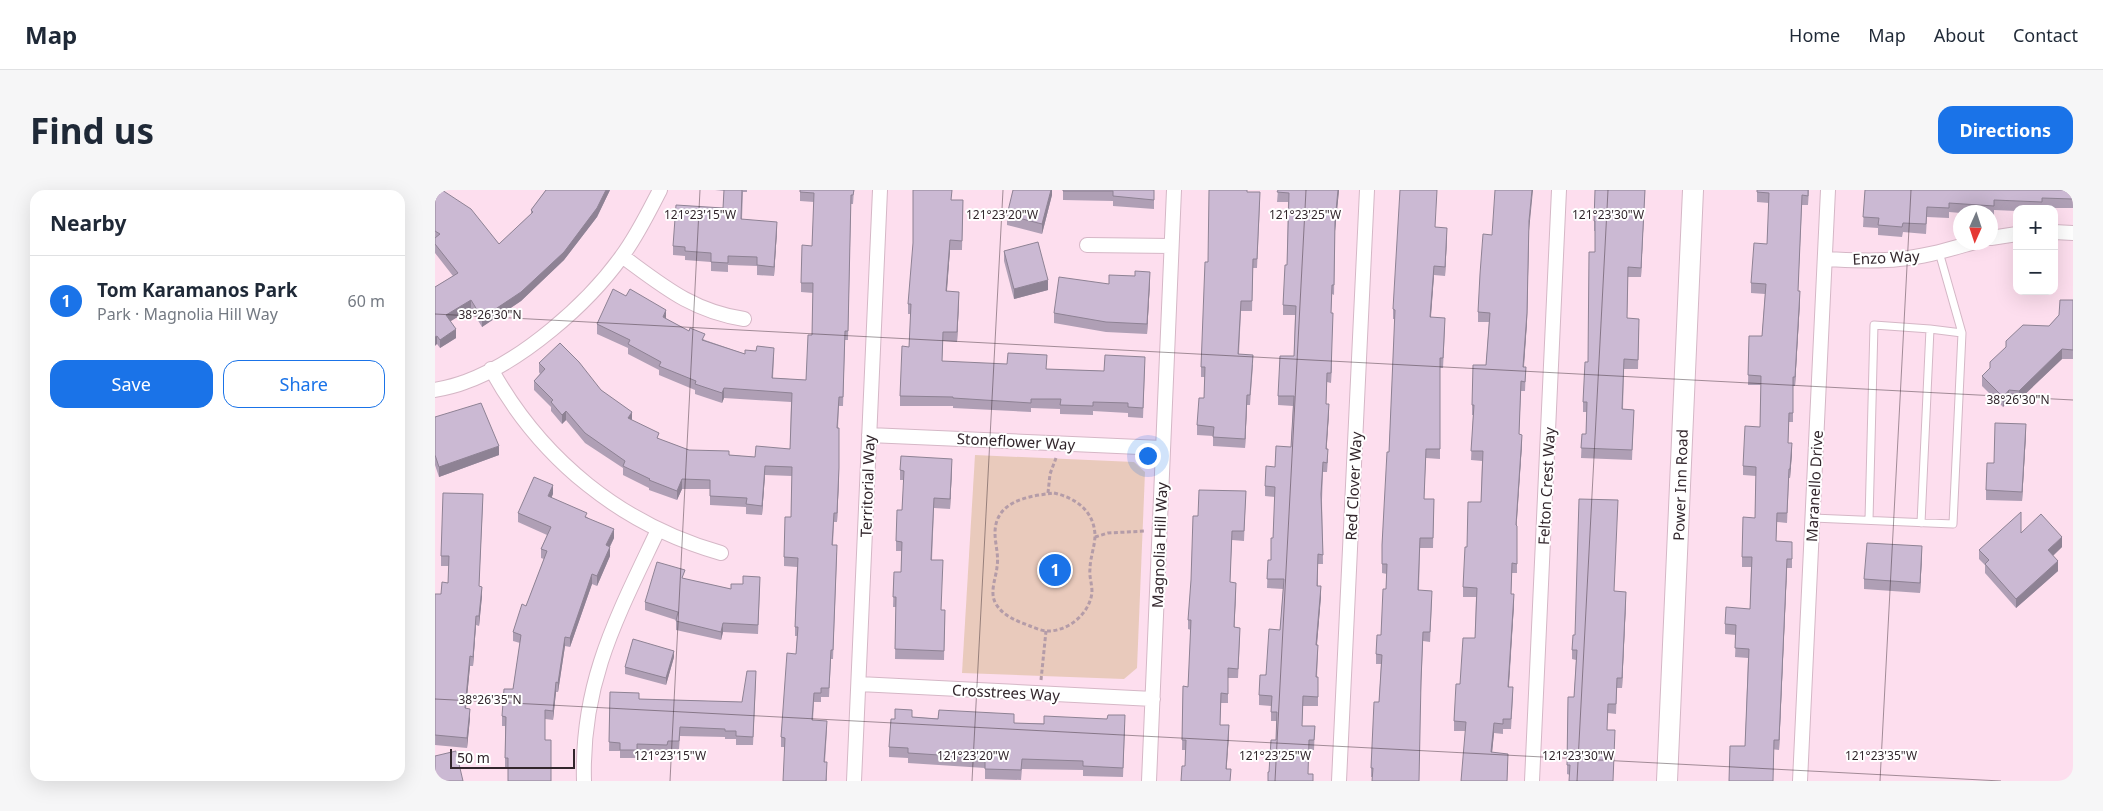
<!DOCTYPE html>
<meta charset="utf-8">
<style>
:root{--surface:#fff;--page:#f6f6f7;--text:#1f2937;--muted:#747a83;--line:#e0e1e3;--accent:#1a73e8}
body{margin:0;font-family:"Noto Sans",sans-serif;background:var(--page);color:var(--text)}
.controls{position:absolute;right:15px;top:15px;display:grid;overflow:hidden;border-radius:10px;box-shadow:0 5px 20px #0002}
.controls button{width:45px;height:45px;display:grid;place-items:center;padding:0;border:0;border-bottom:1px solid var(--line);background:var(--surface);color:var(--text);font:25px sans-serif}
.compass{position:absolute;left:1518px;top:15px;width:45px;height:45px;border-radius:50%;background:var(--surface);box-shadow:0 5px 20px #0002;rotate:183deg}
.scale{position:absolute;left:15px;bottom:12px;width:125px;box-sizing:border-box;padding-left:5px;border:2px solid #32262c;border-top:0;font-size:14px;line-height:18px;white-space:nowrap;color:#32262c;-webkit-text-stroke:4px #fff;paint-order:stroke}
.you{position:absolute;left:712px;top:265px;width:18px;height:18px;margin:-12px;border:4px solid #fff;border-radius:50%;background:#1a73e8;box-shadow:0 0 0 8px #1a73e833}
.badge{display:grid;place-items:center;width:32px;height:32px;border-radius:50%;background:var(--accent);color:#fff;font-size:16px;font-weight:700}
.pin{position:absolute;translate:-50% -50%;border:2px solid #fff;box-shadow:0 1px 5px #0006}
.list{margin:0;padding:0;list-style:none}
h2{display:flex;justify-content:space-between;align-items:center;height:65px;margin:0;padding:0 20px;font-size:21px}
h2 small{font-size:16px;font-weight:400;color:var(--muted)}
.list li{display:grid;grid-template-columns:32px 1fr auto;gap:15px;align-items:center;box-sizing:border-box;height:90px;padding:0 20px;border-top:1px solid var(--line)}
.list b{display:block;font-size:19px;white-space:nowrap}
.list p{margin:0;font-size:16px;white-space:nowrap;color:var(--muted)}
.list em{font-size:16px;font-style:normal;color:var(--muted)}
.actions{display:flex;gap:10px;padding:15px 20px}
.actions a{flex:1;padding:11px 0;border:1px solid var(--accent);border-radius:15px;text-align:center;font-size:18px;color:var(--accent)}
.actions .main{background:var(--accent);color:#fff}
.map{position:relative;flex:none;width:1638px;height:591px;overflow:hidden;border-radius:15px}
header{display:flex;align-items:center;gap:30px;box-sizing:border-box;height:70px;padding:0 25px;background:var(--surface);border-bottom:1px solid var(--line)}
header strong{font-size:24px}
nav{display:flex;gap:28px;margin-inline-start:auto;font-size:18px}
.intro{display:flex;align-items:center;justify-content:space-between;box-sizing:border-box;height:120px;padding:0 30px}
h1{margin:0;font-size:35px}
.button{padding:12px 22px;border-radius:15px;background:var(--accent);color:#fff;font-size:18px;font-weight:700}
main{display:flex;gap:30px;padding:0 30px}
aside{flex:1;background:var(--surface);border-radius:15px;box-shadow:0 5px 20px #0002}
.map>svg:first-child{display:block}
.green{fill:#e9cabc}
.lines{fill:none;stroke-linecap:round;stroke-linejoin:round}
.lane-casing{stroke:#d5b7c6;stroke-width:9}
.street-casing{stroke:#d5b7c6;stroke-width:16}
.secondary-casing{stroke:#d5b7c6;stroke-width:22}
.path{stroke:#b49ca8;stroke-width:3;stroke-dasharray:4 2.5;stroke-linecap:butt}
.lane{stroke:#fff;stroke-width:7}
.street{stroke:#fff;stroke-width:14}
.secondary{stroke:#fff;stroke-width:20}
.wall{fill:#af9fb5}
.shaded-wall{fill:#8e8294}
.building{fill:#cbb9d3;stroke:#8e8294}
.ticks{fill:none;stroke:#32262c;stroke-width:1;stroke-opacity:0.45}
.labels{text-anchor:middle;dominant-baseline:central;stroke-width:4;stroke-linejoin:round;paint-order:stroke}
.street-label{font-size:15px;fill:#32262c;stroke:#fff}
.ticks-label{font-size:12px;text-anchor:middle;fill:#32262c;stroke:#fff;stroke-width:4;stroke-linejoin:round;paint-order:stroke}
</style>
<header>
<strong>Map</strong>
<nav><a>Home</a><a>Map</a><a>About</a><a>Contact</a></nav>
</header>
<div class="intro"><h1>Find us</h1><a class="button">Directions</a></div>
<main>
<aside>
<h2>Nearby<small></small></h2>
<ul class="list">
<li><span class="badge">1</span><div><b>Tom Karamanos Park</b><p>Park · Magnolia Hill Way</p></div><em>60 m</em></li>
</ul>
<div class="actions"><a class="main">Save</a><a>Share</a></div>
</aside>
<div class="map">
<svg width="1638" height="591" viewBox="0 0 1638 591">
<rect width="100%" height="100%" fill="#fddeee"/>
<path class="green" d="M540 265 699 272 710 282 702 478 689 489 527 483Z"/>
<g class="lines">
<defs>
<path id="lane" d="M1378 328 1518 334 1527 143 1504 62
M1434 330 1439 135 1495 139
M1486 333 1495 139 1527 143"/>
<path id="street" d="M1619 42 1638 43
M1556 48 1582 44
M652 55 736 56
M187 66C228 96 257 121 309 129
M1390 69C1414 70 1440 72 1464 69 1490 67 1515 59 1540 52
M56 179C106 270 187 335 286 363
M0 200C10 198 20 196 30 192 86 172 152 115 187 66 202 46 213 23 225 0
M434 245 727 258
M424 494 718 509
M149 591C146 492 182 427 223 340
M419 591 445 0
M714 591 739 0
M904 591 932 0
M1097 591 1124 0
M1365 591 1393 0"/>
<path id="secondary" d="M1232 591 1258 0"/>
</defs>
<use href="#lane" class="lane-casing"/>
<use href="#street" class="street-casing"/>
<use href="#secondary" class="secondary-casing"/>
<path class="path" d="M613 303 615 284 621 268
M619 303C641 308 659 321 660 345 660 356 655 368 655 379 654 386 657 394 657 402 655 423 634 441 613 441 607 441 600 438 595 436 582 431 568 426 561 414 554 403 561 388 562 377 564 365 560 354 560 343 560 310 595 306 619 303Z
M660 347 673 343 711 341
M606 490 611 441"/>
<use href="#lane" class="lane"/>
<use href="#street" class="street"/>
<use href="#secondary" class="secondary"/>
</g>
<path class="wall" d="M0 0 64 54 96 24V20L111 0H175L162 27 129 70 86 111 47 137 36 119 15 131 21 148 5 158 2 154 0 97 18 86 0 63Z
M280 0H312V2H308L307 29 342 41 339 86 322 85V76L293 75V82L276 81V72L250 70V66L238 65V56L288 18 289 1Z
M365 0H419L418 14H416L413 150H410L408 216H404L403 238 404 288 402 332H399L398 355 402 364 398 469H396L394 507H386V512H379L378 530 392 540 390 572 392 591 350 557H346V547L361 464 362 446H360V437L362 377 349 376V367L356 327 357 286 330 285 327 325 311 324V317L275 315V299H247L242 310 214 300V298L188 285V278L150 253 131 230 127 234 116 221V217L99 200V191L105 184 104 182V173L166 200 197 230 224 249 254 260 294 265 320 267 355 259 356 212 289 208 287 213 260 204V200L224 185V180L193 164V158L162 144V134L231 129 270 150 310 164 339 167 338 188 371 190 377 145 378 103 366 102V93L377 56 379 12 365 11Z
M617 0V5L607 44 572 35V25Z
M628 0H719V19L678 16V11L628 10Z
M843 0H904L900 41 899 105 897 104 896 123 897 178 896 193 892 192 891 214 894 223 891 259 893 269 892 282H888L887 310 888 374H883V396L886 406 882 455 883 465 882 487 883 497V516H868L867 536H880L879 560H874L834 582 841 550 842 531H836V516L824 515V505L845 440 848 399 832 398 833 370H836L838 348 840 307 830 306V296L840 277 856 257 858 216 843 215V206L859 166 860 125H848V115L852 75 853 12H842Z
M1210 0 1206 87H1193L1192 128 1204 138 1203 179H1189L1188 219 1199 220 1197 270 1146 268 1147 244H1151L1152 222H1148V212L1153 172 1160 62V41H1159V31Z
M1322 0H1374L1373 15H1367L1363 101 1365 111 1360 196H1358V232H1354L1353 253 1357 263 1355 288H1354L1352 333 1342 332 1341 351 1357 352V378H1352L1344 560 1310 556 1313 468 1300 467 1301 445 1290 444V434L1315 419 1316 377H1307V367L1320 328 1321 286 1308 285V276L1325 237 1326 195H1313L1314 146H1327L1330 104 1316 103V93L1332 54 1334 13 1322 12Z
M1430 0H1638V18H1607V19H1582V21L1559 20V25H1556V22H1526V23L1514 22V28L1492 27 1491 44 1468 42 1467 47 1443 45V38L1428 37Z
M812 2 825 12 822 78H818L817 121H806L804 164 818 175 815 215H812L810 258 778 256V246L762 245V235L769 208 770 187H766V177L773 72Z
M517 10H528L527 60H515L512 101 524 112 522 152 508 151 507 171 612 179 669 181 710 176 708 228 693 227V223L658 221V225L625 224V219L596 218V222L518 218V216H465V206L474 157 476 124H473V114Z
M1001 37 1012 48 1010 86 999 85 996 127 1010 138 1008 178H1005V269L991 268 989 309H999L998 358H985L984 400 997 410 995 452 988 451 986 501 937 587H936V578L944 512 946 474H941V464L946 445 951 399 952 384 947 383V355L954 262 960 129H958V119Z
M1094 41 1092 132 1089 177H1091L1090 201H1086L1084 244 1087 254 1081 336H1082V383H1077L1076 404 1079 414 1074 497 1078 507 1076 539H1068V544L1059 543 1057 563 1073 573 1072 591 1030 541H1019V531L1025 494 1040 448 1041 407H1028V397L1032 357 1046 312 1047 271 1036 270 1038 225H1037V215L1051 175 1054 132H1043V122L1057 45Z
M569 61 613 100 579 109 569 71Z
M715 92 712 144 671 142 619 133V123L674 94Z
M1638 110V169H1627L1584 210H1574L1568 217 1547 196V186L1555 178 1571 157 1614 136Z
M0 227 64 265 4 287 0 275Z
M1591 244 1587 311 1551 310V300L1559 273Z
M517 278 515 319 499 318 497 370 506 420H510L509 470 460 469 461 417H458L459 382H466L467 361H461V351L467 320 469 290H465V280Z
M811 301 809 351 797 350 795 392 801 402 799 437 805 447 803 488H793V513H786L785 535 794 545 751 560H747L748 496 753 497 756 440 753 439V430L763 326Z
M118 304 116 308 152 327 179 348 175 357V366L162 396 157 394 135 457 130 456 123 502H121L118 530 110 529 73 577H70V536H67V526L78 499 85 453 78 451V442L91 416 109 369 106 368V359L112 345 83 332V323Z
M48 313 44 396 47 406 44 436 41 435 38 476H35L31 518 35 528 32 558 0 555V406L6 404 13 393 14 376H6V366Z
M1586 342 1627 357 1618 366 1623 381 1581 418 1550 383V375L1544 369V360Z
M1487 366 1485 403 1429 399V389Z
M250 389 296 399 325 396 323 444 288 442 286 450 241 440V430L210 420V412Z
M1180 401 1191 411 1187 498H1182L1181 524 1173 523 1135 585 1132 584 1133 507H1139L1141 470 1137 469V460L1140 445Z
M239 467 231 495 190 484V477Z
M321 490 318 555H301V549H290V547L245 546 244 559H233L232 563 202 562V568H185V561H174L175 502 204 509 307 512Z
M477 527 579 533 690 535 688 587 648 586V580L587 579 586 590 550 589V578L473 573V568L454 567V557Z"/>
<path class="shaded-wall" d="M171 0H175L162 27 129 70 86 111 47 137V128Z
M616 0H617V5L607 44V34Z
M903 0H904L900 41 899 105 900 31Z
M1097 0H1098L1094 41 1092 132 1088 187 1094 31Z
M1210 0 1206 87V78Z
M342 32V41L339 86V77Z
M1012 38V48L1010 86V77Z
M515 50V60L511 111V101Z
M999 76V85L995 137V127Z
M715 82V92L712 144V134Z
M613 90V100L579 109V99Z
M1365 101V111L1360 196V187Z
M524 102V112L522 152V142Z
M36 110V119L11 134V125Z
M231 120V129L228 127Z
M21 139V148L5 158V150Z
M2 146V154L0 156V147Z
M1627 159V169L1584 210V201Z
M289 198V208L287 213V203Z
M1574 200V210L1568 217V207Z
M812 205V215L810 258V249Z
M894 214V223L891 269V259Z
M131 221V230L127 234V225Z
M197 222V232L193 228Z
M1591 234V244L1587 311V302Z
M1087 245V254L1081 345V335Z
M1357 253V263L1355 288V279Z
M64 256V265L4 287V277Z
M517 269V278L515 319V309Z
M330 276V285L327 325V316Z
M404 278V288L402 332V323Z
M247 289V299L242 310V301Z
M118 295V304L113 315V306Z
M179 339V348L171 364V355Z
M1627 347V357L1613 370V360Z
M1487 356V366L1485 403V393Z
M175 357V366L162 396V386Z
M1352 369V378L1344 560V550Z
M1623 371V381L1581 418V409Z
M157 384V394L135 457V448Z
M801 393V402L799 447V437Z
M886 396V406L881 465V455Z
M47 397V406L44 436V426Z
M1191 402V411L1187 498V488Z
M1079 404V414L1073 507V497Z
M41 426V435L38 476V467Z
M288 433V442L286 450V442Z
M130 447V456L123 502V493Z
M239 461V467L231 495V488Z
M35 466V476L30 528V518Z
M121 492V502L118 530V521Z
M35 519V528L32 558V548Z
M1059 533V543L1056 572V562Z
M794 535V545L791 588V579Z"/>
<path class="building" d="M0 0H7L36 19 64 54 98 22 96 20 111 0H171L162 18 129 62 86 102 47 128 36 110 11 125 21 139 5 150 2 146 0 147V97L23 83 0 54V48L5 44 0 41Z
M289 0H307L306 29 342 32 339 77 322 75V67L293 66V73L276 72V63L250 61V57L238 56 241 15 288 18Z
M365 0H419L418 5H416L413 141H410L408 207H404L402 238H404V278L402 323H399L397 355H402L398 460H396L394 498H386V503H379L377 530 392 531 389 572H392L391 591H348L350 548 346 547 352 463 361 464 363 437H360L363 368 349 367 350 327H356L357 277 330 276 327 316 311 314 312 308 275 306V290L247 289 242 301 214 290 215 289 188 276 190 271 150 243 131 221 127 225 116 212 118 210 99 191 110 179 104 173 125 153 144 172 166 200 197 222 193 228 224 243 222 248 254 260 294 261V265L320 267 321 256 355 259 357 203 289 198 287 203 260 194 261 191 224 176 226 172 193 154 195 150 162 134 178 99 191 106 195 99 231 120 228 127 254 141 255 138 270 144 267 150 310 164V160L321 161 322 156 339 158 337 188 371 190 373 145H377L378 93H366L367 55 377 56 379 3 365 2Z
M478 0H517L516 10H528L527 51 515 50 511 101 524 102 522 142H508L507 171 572 174 573 163 612 165 611 179 669 181 670 165 710 167 708 218 693 217V213L658 212V216L625 215 626 209H596V213L518 208V207L465 206 467 156 474 157 476 114H473L478 53Z
M578 0H616L607 34 572 25Z
M628 0H719V10L678 6V1H628Z
M774 0H812V2H825L822 69H818L817 111H806L803 164 818 165 815 205H812L810 249 778 247 779 237 762 235 764 208H769L770 177H766L770 72H773Z
M843 0H903L900 31 899 95H897L896 123H898L896 183H892L891 214H894L891 259H893L892 273 888 272 886 304 888 365 883 364 882 396H886L881 455H883L881 487H883V507L868 506 867 536H880L879 550H874L873 584H878V591H833V582H834L836 550H841L842 522H836L837 506 824 505 825 485H831L834 439 845 440 849 389H832L833 370H836V348H838L840 297 830 296 831 276 840 277 841 256 856 257 859 206H843L845 166H859L861 116 848 115 850 75H852L854 3 842 2Z
M965 0H1002L1000 37 1012 38 1010 77 999 76 995 127 1010 128 1008 168H1005V259H991L989 309H999L998 348H985L983 400 997 401 995 442H988L986 491 984 591H937L938 578H936L939 512H944L947 465 941 464 942 445H946L948 399H951L952 374H947V355L952 262H954L960 120 958 119Z
M1060 0H1097L1094 31 1092 123 1088 177H1091L1090 192 1086 191 1084 244 1087 245 1081 335 1082 336V374L1077 373 1076 404H1079L1073 497H1078L1076 529H1068V534L1059 533 1056 562 1073 564 1072 591H1026L1031 532 1019 531 1021 494H1025L1028 448H1040L1042 398 1028 397 1030 357H1032L1033 312H1046L1048 261H1036L1039 215H1037L1038 175H1051L1055 123 1043 122 1045 84 1048 44 1057 45Z
M1160 0H1210L1206 78 1193 77 1192 128 1204 129 1203 170 1189 169 1187 219 1199 220 1197 260 1146 258 1147 244H1151L1152 212H1148L1150 172H1153L1154 62H1160V31H1159Z
M1322 0H1373V6L1367 5 1363 101H1365L1360 187H1358V223H1354L1353 253H1357L1355 279H1354L1352 323H1342L1341 351 1357 352V369H1352L1344 550H1339L1338 591H1294L1295 556H1310L1314 459 1300 458 1301 435 1290 434 1291 417 1315 419 1317 367H1307L1308 327 1320 328 1321 277 1308 276 1310 236 1325 237 1326 186 1313 185 1314 146H1327L1331 94 1316 93 1319 53 1332 54 1334 3 1322 2Z
M1430 0H1638V9L1607 8V12L1559 10V16L1514 13V18L1492 17 1491 34 1468 33 1467 37 1443 35 1444 28 1428 27Z
M603 52 613 90 579 99 569 61Z
M700 81 715 82 712 134 671 132 619 123 624 87 674 94V85L700 86Z
M1625 110H1638V160L1627 159 1584 201 1574 200 1568 207 1547 186 1555 178V172L1571 157V151L1588 135 1614 136 1624 125Z
M46 213 64 256 4 277 0 265V227Z
M1560 233 1591 234 1587 302 1551 300 1552 273H1559Z
M466 266 517 269 515 309 499 308 496 370H508L506 420H510L509 461 460 459 461 407H458L459 382H466L467 352 461 351 462 320H467L469 281 465 280Z
M99 287 118 295 113 306 152 323 150 327 179 339 171 355 175 357 162 386 157 384 135 448 130 447 123 493 121 492 118 521 110 520V550H116V591H73V568H70L71 527 67 526 69 499H78L86 445 78 442 87 414 91 416 112 361 106 359 116 337 83 323Z
M764 300 811 301 809 341H797L795 392 801 393 799 437 805 438 803 479 793 478V504L786 503 785 535H794L791 579H796L795 591H746L747 576H750L751 550H747L748 496 753 497 756 430H753L756 390 758 326H763Z
M8 303 48 304 44 396 47 397 44 426H41L38 467 35 466 30 518 35 519 32 548 0 545V404H6L7 392 13 393 14 366H6Z
M1144 309 1183 310 1179 401 1191 402 1187 488H1182L1181 514H1173L1172 540H1180L1178 591H1134L1135 575H1132L1133 507H1139L1142 460H1137L1138 445H1140Z
M1586 322V343L1606 324 1627 347 1613 360 1623 371 1581 409 1550 374 1554 370 1544 360Z
M1432 353 1487 356 1485 393 1429 389Z
M222 372 250 380 247 388 296 399V394H308V386L325 387 323 435 288 433 286 442 241 431 243 422 210 412Z
M198 449 239 461 231 488 190 477Z
M312 481H321L318 547 301 546V541H290V539L245 537 244 551H233L232 555 202 554V560H185V553L174 552 175 502 204 503V509L307 512Z
M460 519 477 520V527L503 529 504 520 579 524V533L609 534V526L672 529 673 525H690L688 578 648 576V571L587 569 586 580 550 579V568L473 563V558L454 557 456 529H460Z
M21 561 28 591H0V566Z"/>
<path class="ticks" d="M0 124 1638 210M0 509 1566 591M235 591 265 0M537 591 568 0M840 591 871 0M1142 591 1173 0M1445 591 1476 0"/>
<g class="labels">
<g class="street-label">
<text transform="translate(1451 67) rotate(-3)">Enzo Way</text>
<text transform="translate(581 251) rotate(3)">Stoneflower Way</text>
<text transform="translate(1245 295) rotate(-88)">Power Inn Road</text>
<text transform="translate(432 296) rotate(-88)">Territorial Way</text>
<text transform="translate(918 296) rotate(-87)">Red Clover Way</text>
<text transform="translate(1111 296) rotate(-87)">Felton Crest Way</text>
<text transform="translate(1379 296) rotate(-87)">Maranello Drive</text>
<text transform="translate(724 355) rotate(-88)">Magnolia Hill Way</text>
<text transform="translate(571 502) rotate(3)">Crosstrees Way</text>
</g>
</g>
<g class="ticks-label">
<text x="265" y="29">121°23'15"W</text>
<text x="567" y="29">121°23'20"W</text>
<text x="870" y="29">121°23'25"W</text>
<text x="1173" y="29">121°23'30"W</text>
<text x="55" y="129">38°26'30"N</text>
<text x="1583" y="214">38°26'30"N</text>
<text x="55" y="514">38°26'35"N</text>
<text x="235" y="570">121°23'15"W</text>
<text x="538" y="570">121°23'20"W</text>
<text x="840" y="570">121°23'25"W</text>
<text x="1143" y="570">121°23'30"W</text>
<text x="1446" y="570">121°23'35"W</text>
</g>
</svg>
<div class="controls">
<button>+</button>
<button>−</button>
</div>
<svg class="compass" viewBox="-18 -18 36 36"><path d="M0-13l5 13h-10z" fill="#e53935"/><path d="M0 13l5-13h-10z" fill="#747a83"/></svg>
<div class="scale">50 m</div>
<div class="you"></div>
<div class="pin badge" style="left:620px;top:380px">1</div>
</div>
</main>
